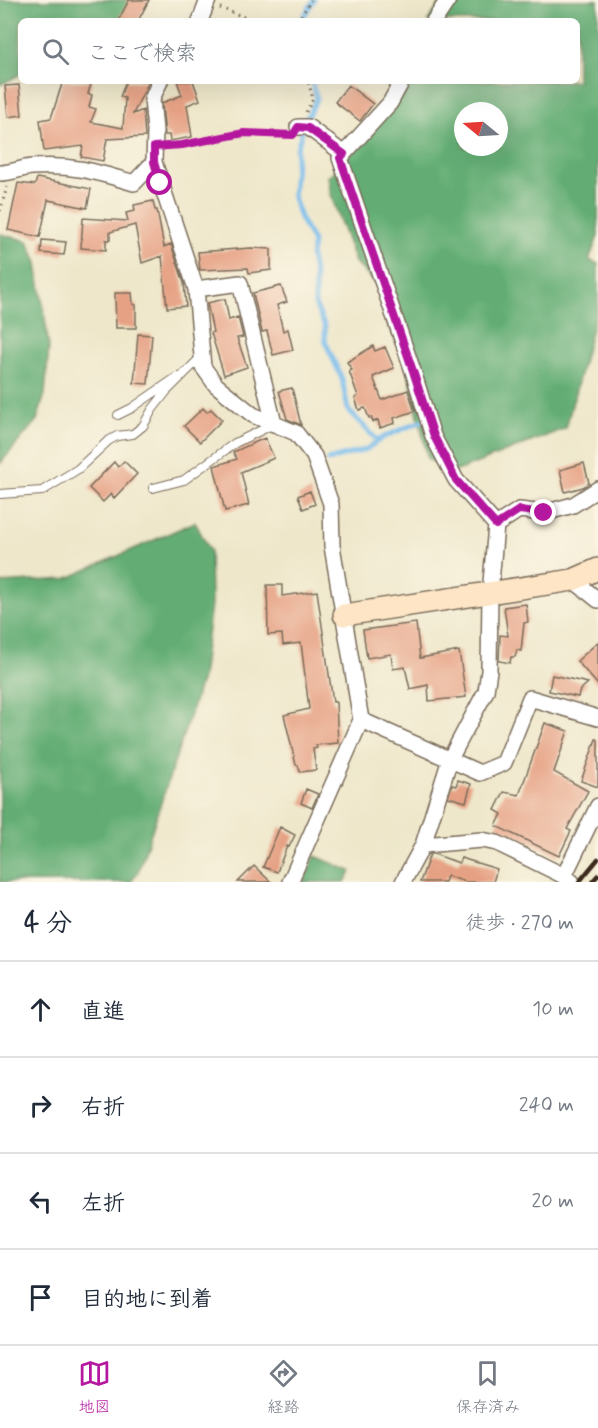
<!DOCTYPE html>
<html lang="ja">
<meta charset="utf-8">
<style>
:root{--surface:#fff;--page:#f6f6f7;--text:#1f2937;--muted:#747a83;--line:#e0e1e3;--accent:#b5179e}
body{margin:0;font-family:Mynerve,"Klee One",sans-serif;background:var(--page);color:var(--text)}
.compass{position:absolute;left:454px;top:102px;width:54px;height:54px;border-radius:50%;background:var(--surface);box-shadow:0 6px 24px #0002;rotate:288deg}
.stop{position:absolute;width:18px;height:18px;margin:-14px;border:4px solid #b5179e;border-radius:50%;background:#fff}
.stop.end{background:#b5179e;border-color:#fff;box-shadow:0 2px 6px #0008}
.list{margin:0;padding:0;list-style:none}
h2{display:flex;justify-content:space-between;align-items:center;height:78px;margin:0;padding:0 24px;font-size:26px}
h2 small{font-size:20px;font-weight:400;color:var(--muted)}
.list li{display:grid;grid-template-columns:39px 1fr auto;gap:18px;align-items:center;box-sizing:border-box;height:96px;padding:0 24px;border-top:2px solid var(--line)}
.list b{display:block;font-size:22px;white-space:nowrap}
.list em{font-size:20px;font-style:normal;color:var(--muted)}
.icon{flex:none;width:33px;height:33px;fill:none;stroke:currentColor;stroke-width:2;stroke-linecap:round;stroke-linejoin:round}
.map{position:relative;flex:none;width:598px;height:882px;overflow:hidden}
.search{position:absolute;background:var(--surface);box-shadow:0 6px 24px #0002;left:18px;right:18px;top:18px;height:66px;display:flex;align-items:center;gap:15px;box-sizing:border-box;padding:0 21px;border-radius:9px;color:var(--muted);font-size:22px}
.sheet{height:462px;background:var(--surface)}
nav{display:flex;justify-content:space-around;align-items:center;box-sizing:border-box;height:84px;border-top:2px solid var(--line);background:var(--surface);font-size:16px;color:var(--muted)}
nav a{display:grid;justify-items:center;gap:3px}
nav .on{color:var(--accent)}
.map>svg:first-child{display:block}
.forest{fill:#63ad75;stroke:#4f6c4a;stroke-width:1.5;fill-rule:evenodd}
.lines{fill:none;stroke-linecap:round;stroke-linejoin:round}
.stream{stroke:#76bced;stroke-width:5}
.building{fill:#e6a184}
.lane-casing{stroke:#7a6c5a;stroke-width:10}
.street-casing{stroke:#7a6c5a;stroke-width:18}
.secondary-casing{stroke:#7a6c5a;stroke-width:24}
.path{stroke:#7a6c5a;stroke-width:3;stroke-dasharray:1.5 4.5;stroke-linecap:butt}
.lane{stroke:#fff;stroke-width:8}
.street{stroke:#fff;stroke-width:15}
.secondary{stroke:#fde5c5;stroke-width:21}
.rail{stroke:#3b2a1e;stroke-width:4.5}
.route{stroke:#b5179e;stroke-width:8}
</style>
<div class="map">
<svg width="598" height="882" viewBox="0 0 598 882">
<rect width="100%" height="100%" fill="#fcf5e5"/>
<filter id="ink" filterUnits="userSpaceOnUse"><feTurbulence type="fractalNoise" baseFrequency=".0167" numOctaves="2"/><feDisplacementMap in="SourceGraphic" scale="12" xChannelSelector="R" yChannelSelector="G"/><feConvolveMatrix kernelMatrix="1 2 1 2 8 2 1 2 1" color-interpolation-filters="sRGB"/></filter>
<filter id="wash" filterUnits="userSpaceOnUse"><feTurbulence type="fractalNoise" baseFrequency=".008" numOctaves="4" result="noise"/><feDisplacementMap in="SourceGraphic" scale="24" xChannelSelector="R" yChannelSelector="G"/><feGaussianBlur stdDeviation="1.35" result="paint"/><feColorMatrix in="noise" values="0 0 0 0 0 0 0 0 0 0 0 0 0 0 0 0 0 1.4 0 .05"/><feComposite in="paint" operator="in"/></filter>
<g filter="url(#wash)">
<rect width="100%" height="100%" fill="#eee7ca"/>
<path class="forest" d="M0 0H135L132 8 117 21H21V74L0 85Z
M443 0H598V236L589 260 598 264V305L566 428 452 473 428 459 405 358 387 323 379 287 355 262 331 195 328 177 346 160 408 81H577V21H428ZM463 111H499V147H463Z
M0 234 28 241 37 263 49 347 45 394 37 420 0 464Z
M195 522 210 551 211 604 202 678 139 870 131 882H0V583L66 579Z
M315 856 351 871 345 882H303Z"/>
<g class="lines">
<path class="stream" d="M301 21 314 0
M311 81 317 98 305 121 297 149 293 196 300 218 313 242 311 257 315 277V304L325 327V341L342 379 348 410 378 441
M328 460 365 450 384 437 424 420"/>
</g>
<g id="blocks">
<path class="building" d="M129 0H149L138 21H118Z
M63 81H92L88 94 92 95 89 107 96 109 91 122 123 128 125 98 120 97 126 81H149L133 114 143 110 145 137 107 139 103 161 81 157 83 146 44 151 40 120 51 118Z
M177 81H193L200 100 187 105 192 137 170 141 169 135H165L162 103 182 95Z
M19 85 22 115 8 117 5 86Z
M348 85 373 104 360 121 335 102Z
M37 178 91 189 87 208 48 200 40 237 8 230 18 183 35 185Z
M153 201 155 210H157L164 247 171 244 184 283 186 306 167 308 162 256 142 263 135 225 110 232V240H106V250L81 248 83 218 128 221 126 213 135 211 134 205Z
M42 240 66 242 64 255 41 253Z
M251 248 271 249V270L249 273 248 268 200 270 198 252Z
M281 286 287 302 277 305 283 331 288 329 293 350 273 355 267 331 262 332 253 293Z
M115 293H132L133 304 136 305V328H116Z
M225 299 229 320 238 317 243 337 237 338 247 367 224 375 211 333 213 332 207 303Z
M138 334 152 335 148 384 134 383Z
M373 346 375 351 385 347 394 368 373 377 382 400 408 390 415 411 394 418 395 423 380 428 378 420 373 422 371 417 369 418 365 408 359 410 355 398 358 396 349 371 352 370 347 362Z
M292 388 301 425 287 419 279 391Z
M203 408 207 412 211 409 222 420 200 442 184 426Z
M265 438 274 458 241 472 249 505 225 511 214 466 237 459 233 452Z
M124 461 137 474 114 498 111 494 103 502 89 488 114 462 118 467Z
M584 463 589 483 583 487 565 492 560 470Z
M310 491 315 504 303 509 298 496Z
M267 585H282V596L317 591 333 702H336L338 743 316 745 317 748 313 749 316 770 300 772 298 765H296L284 715 309 709 301 643 283 645 282 634 268 635Z
M526 604 528 622 524 623 521 651 517 650 515 657H511L510 663 499 661 500 635 508 636 504 607Z
M416 623 420 658 459 651 466 697 429 701 428 685 410 689 405 667 393 669 391 654 367 658 363 630Z
M598 642V685L577 661Z
M552 675 588 683 580 690 578 697 549 691Z
M545 723 568 731 554 772 588 791 567 829 571 831 559 856 496 826 502 814 495 810 504 792 519 795Z
M596 739 598 740V787L581 781Z
M458 780 471 784 466 802 448 797 452 785 456 786Z
M306 789 318 794 312 808 301 803Z
M280 827 295 835 289 847 287 846 277 872 263 867Z
M430 854H434L459 863 461 858 497 869 493 882H466L447 876 445 882H420Z
M254 866 271 882H238Z"/>
</g>
</g>
<g filter="url(#ink)">
<use href="#blocks" fill-opacity="0" stroke="#7a6c5a" stroke-width="1.5"/>
<g class="lines">
<defs>
<path id="lane" d="M118 415 132 408 177 377
M153 488 184 480 235 443 274 424
M0 494 42 491 78 469 108 441 117 436 133 434 143 426 152 410 166 392 201 357"/>
<path id="street" d="M200 21 208 0
M434 21 448 0
M160 81 152 99 155 131 154 162 196 289 203 367 216 385 253 415 296 433 314 456 331 504 332 546 361 720 290 882
M402 81 390 103 340 158 413 371 433 436 456 480 496 525 490 594 489 671 486 691 450 759 423 845 403 882
M298 127H308L344 154
M0 173C11 173 21 168 32 167 73 164 97 172 134 183L154 162
M196 289 240 283 274 424
M496 525 519 510 544 513 573 505 598 489
M573 580 598 600
M361 720 480 773 504 763 530 698 598 718
M423 845 482 840 497 843 564 876 572 882
M564 876 598 806"/>
<path id="secondary" d="M344 615 573 580 598 569"/>
</defs>
<use href="#lane" class="lane-casing"/>
<use href="#street" class="street-casing"/>
<use href="#secondary" class="secondary-casing"/>
<path class="path" d="M220 8 255 21
M298 21 311 0
M306 112 313 99 308 81
M171 146 244 133 286 135
M0 211 7 187"/>
<use href="#lane" class="lane"/>
<use href="#street" class="street"/>
<use href="#secondary" class="secondary"/>
<path class="rail" d="M579 882 598 859
M592 882 598 875"/>
</g>
</g>
<g class="lines" filter="url(#ink)">
<path class="route" d="M160 183 154 162V147L182 145 244 133 293 135 298 127 308 128 344 154 340 158 413 371 434 436 456 480 496 525 519 510 544 513"/>
</g>
</svg>
<svg class="compass" viewBox="-18 -18 36 36"><path d="M0-13l5 13h-10z" fill="#e53935"/><path d="M0 13l5-13h-10z" fill="#747a83"/></svg>
<div class="stop" style="left:160px;top:183px"></div>
<div class="stop end" style="left:544px;top:513px"></div>
<div class="search"><svg class="icon" aria-label="search" viewBox="0 0 24 24"><circle cx="10" cy="10" r="6"/><path d="M15 15l6 6"/></svg>ここで検索</div>
</div>
<section class="sheet">
<h2>4 分<small>徒歩 · 270 m</small></h2>
<ul class="list">
<li><svg class="icon" aria-label="ahead" viewBox="0 0 24 24"><path d="M12 20V5M6 11l6-6 6 6"/></svg><div><b>直進</b></div><em>10 m</em></li>
<li><svg class="icon" aria-label="right" viewBox="0 0 24 24"><path d="M7 20v-9h11M14 6l5 5-5 5"/></svg><div><b>右折</b></div><em>240 m</em></li>
<li><svg class="icon" aria-label="left" viewBox="0 0 24 24"><path d="M17 20v-9H6M10 6l-5 5 5 5"/></svg><div><b>左折</b></div><em>20 m</em></li>
<li><svg class="icon" aria-label="arrive" viewBox="0 0 24 24"><path d="M6 21V4h12l-3 4 3 4H6"/></svg><div><b>目的地に到着</b></div></li>
</ul>
</section>
<nav>
<a class="on"><svg class="icon" aria-label="map" viewBox="0 0 24 24"><path d="M3 6l6-2 6 2 6-2v14l-6 2-6-2-6 2zM9 4v14M15 6v14"/></svg>地図</a>
<a><svg class="icon" aria-label="directions" viewBox="0 0 24 24"><path d="M12 3l9 9-9 9-9-9zM9 14v-3h6M13 9l2 2-2 2"/></svg>経路</a>
<a><svg class="icon" aria-label="saved" viewBox="0 0 24 24"><path d="M7 4h10v16l-5-4-5 4z"/></svg>保存済み</a>
</nav>
